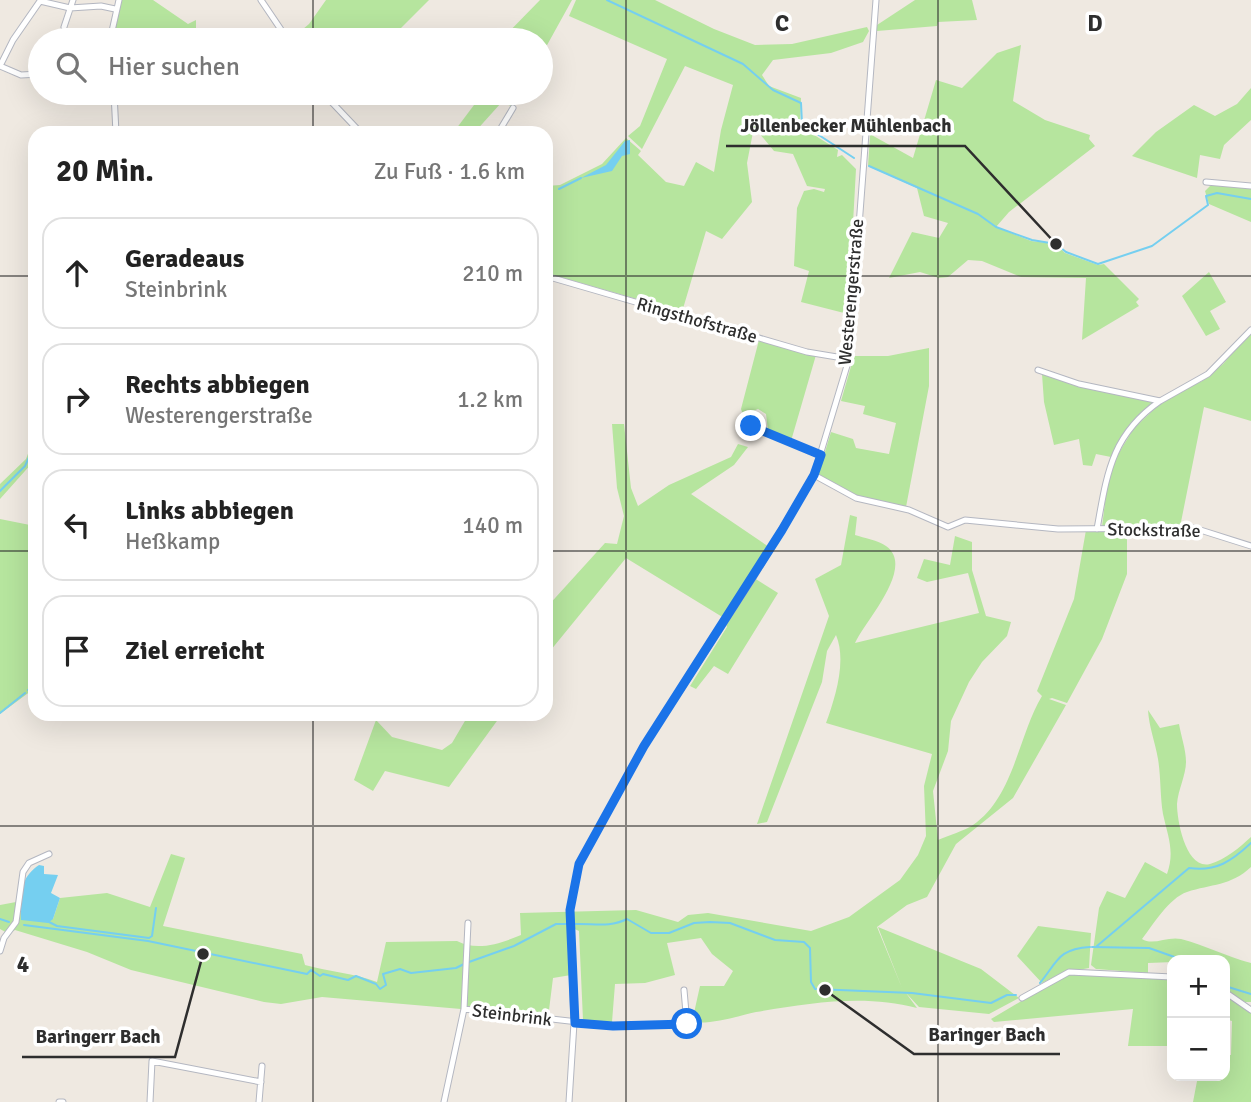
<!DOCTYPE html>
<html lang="de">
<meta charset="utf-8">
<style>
:root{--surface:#fff;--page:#f2f2f2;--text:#222;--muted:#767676;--line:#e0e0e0}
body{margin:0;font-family:Signika,sans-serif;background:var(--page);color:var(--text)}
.controls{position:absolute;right:21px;bottom:21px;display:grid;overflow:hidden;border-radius:14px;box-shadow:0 7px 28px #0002}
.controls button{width:63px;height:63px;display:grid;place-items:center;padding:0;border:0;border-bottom:2px solid var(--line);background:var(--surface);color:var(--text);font:35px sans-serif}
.stop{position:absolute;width:21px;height:21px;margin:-16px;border:5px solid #1a73e8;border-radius:50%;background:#fff}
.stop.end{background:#1a73e8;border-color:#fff;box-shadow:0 2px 7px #0008}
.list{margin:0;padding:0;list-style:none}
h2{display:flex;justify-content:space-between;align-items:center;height:91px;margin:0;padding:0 28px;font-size:30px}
h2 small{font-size:23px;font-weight:400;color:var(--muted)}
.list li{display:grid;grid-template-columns:46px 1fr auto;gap:21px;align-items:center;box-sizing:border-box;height:112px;margin:0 14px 14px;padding:0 14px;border:2px solid var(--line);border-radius:21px}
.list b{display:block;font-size:26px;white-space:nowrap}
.list p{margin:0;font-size:23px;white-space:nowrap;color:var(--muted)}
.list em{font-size:23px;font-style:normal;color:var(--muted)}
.icon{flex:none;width:38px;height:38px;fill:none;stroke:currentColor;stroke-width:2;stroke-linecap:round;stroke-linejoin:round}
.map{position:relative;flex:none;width:1251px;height:1102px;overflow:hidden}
.search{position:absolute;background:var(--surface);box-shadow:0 7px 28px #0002;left:28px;top:28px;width:525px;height:77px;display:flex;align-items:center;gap:18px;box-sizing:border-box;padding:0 24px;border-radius:38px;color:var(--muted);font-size:26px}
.panel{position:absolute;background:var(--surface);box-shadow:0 7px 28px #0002;left:28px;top:126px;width:525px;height:595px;border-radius:21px}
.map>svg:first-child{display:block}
.green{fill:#b6e59e}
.water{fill:#75cff0}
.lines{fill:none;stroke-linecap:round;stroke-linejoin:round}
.stream{stroke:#75cff0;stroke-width:2}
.minor-casing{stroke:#b4b7c1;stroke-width:7}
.minor{stroke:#fff;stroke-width:5}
.route{stroke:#1a73e8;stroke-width:9}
.grid{fill:none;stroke:#2e2e2e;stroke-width:2;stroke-opacity:0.55}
.labels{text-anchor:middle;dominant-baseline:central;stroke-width:7;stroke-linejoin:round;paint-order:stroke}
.street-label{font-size:18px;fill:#2e2e2e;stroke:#fff}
.grid-label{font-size:23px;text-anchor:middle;font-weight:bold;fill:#2e2e2e;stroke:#fff;stroke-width:7;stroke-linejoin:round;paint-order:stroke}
.leader{fill:none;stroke:#2e2e2e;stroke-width:2.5}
.callout-dot{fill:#2e2e2e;stroke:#fff;stroke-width:2.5}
.callout-label{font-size:19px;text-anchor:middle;font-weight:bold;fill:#2e2e2e;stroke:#fff;stroke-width:7;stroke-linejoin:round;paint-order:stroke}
</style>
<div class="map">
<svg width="1251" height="1102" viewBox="0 0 1251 1102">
<rect width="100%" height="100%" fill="#efe9e1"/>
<path class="green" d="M121 0H153L188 24 196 20V40H159L113 29Z
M326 0H429L389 40H290L309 24Z
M540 0H572L541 56V40H501Z
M576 0H655L714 29 755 45 792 44 867 27 869 31 863 42 831 53 773 60 762 75 769 86 801 98 800 126 838 150 837 157 842 155 856 169 848 314 801 302 809 271 794 266 797 208 804 191 814 189 824 192 825 189 807 186 793 154 774 151 754 127 747 163 752 202 722 239 706 231 682 312 546 273V186L560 185 602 164 626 138 641 151 638 155 666 182 684 186 696 162 714 172 721 130 733 85 685 66 642 149 628 136 640 126 667 59 569 16Z
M915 0H972L977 20 938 22 937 26 877 31V25Z
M1021 45 1013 101 1045 120 1090 135 1089 139 1095 146 1009 212 996 227 1031 241 1056 244 1065 253 1098 265 1104 264 1139 299 1136 302 1139 306 1082 340 1086 278 1021 277 982 261 968 260 948 277 939 278 920 272 889 278 912 232 939 238 948 223 924 216 917 188 868 166 870 136 868 133 913 158 936 80 962 88 997 53Z
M1251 88V120L1224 145 1220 159 1200 155 1197 178 1132 156 1156 132 1194 105 1215 116 1237 104Z
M483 93H520L512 106 501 103 474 133H453Z
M1210 186H1251V222L1209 204 1205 191Z
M1209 272 1226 302 1210 311 1220 329 1206 336 1182 296Z
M1251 332V421L1204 407 1180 527H1102L1109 469 1134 428 1163 401 1202 381 1223 364Z
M759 340 816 355 791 441 768 430 766 414 758 409 743 415 741 409Z
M929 348V386L906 507 865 500 818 475 831 432 853 439 856 448 889 454 896 423 863 414 865 406 841 401 854 356H888Z
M1042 374 1155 401 1154 405 1119 441 1111 457 1096 454 1092 466 1083 465 1079 439 1054 445 1044 402Z
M612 424H624L631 488 638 506 669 485 731 457 738 444 748 447 734 465 691 494 769 547 751 576 778 593 728 674 714 666 696 689 690 686 727 627 724 618 626 558 546 656V608L605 543 617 544 624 516 617 488Z
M35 435 33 462 0 499V484L26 459Z
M850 515 857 517 855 535C864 538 878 540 886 546 916 567 865 621 855 643L979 613 968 573 927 582 917 578 924 559 950 565 955 536 972 542V570L986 616 1011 622 1007 636 982 662 969 682 951 721 948 751 933 791 938 840C949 835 964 831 973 825 1014 797 1018 736 1042 696L1037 691 1074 599 1086 530H1127V574L1102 639 1067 703 1052 698 1049 699 1066 705 1013 798 956 844 927 897 907 905 877 927 902 988 878 927 981 969 1019 998 989 1014 919 1007 906 993 917 1008C865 994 809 1003 756 1012 738 1016 711 1025 692 1022L700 986H724L733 971 712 954 701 938 667 943 675 975 645 983 615 984 612 1022 583 1020 579 931 568 926 571 975 553 978 548 1018 464 1006V988L461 1009 322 997 281 1004 264 1002 131 970 87 952 15 930 9 934 0 929V905L16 902 21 905V920L53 919 60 898 107 893 150 907 171 854 185 858 163 926 302 954 305 965C329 972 354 973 377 982L386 942 457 941C477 952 502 943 521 935L520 913 636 910 678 922 688 915 708 913 811 931 849 917 900 880 918 855 926 836 924 786 932 754 826 723C835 698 847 661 836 635L827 651 822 682 767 822 757 824 829 616 815 579 841 565Z
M0 519 35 526V688L0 714Z
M1148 710 1160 728 1179 724C1181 736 1186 750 1186 762 1186 775 1178 790 1177 804 1177 821 1186 870 1210 864 1225 860 1240 847 1251 837V867C1231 886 1211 884 1187 892 1169 898 1153 925 1142 939 1153 946 1167 936 1181 939 1205 945 1227 957 1251 963V1002H1245L1225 991V960L1148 963V973L1096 969 1091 965 1099 908 1107 891 1125 898 1145 862 1167 874C1175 851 1168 837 1163 814 1160 796 1161 777 1158 759 1155 742 1149 727 1148 710Z
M469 714H502L449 787 385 771 373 791 354 780 376 720 392 737 442 750 452 743Z
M1038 926 1091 933 1089 968 1062 973 1042 983 1017 956Z
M1069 973 1172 978V1046H1128L1133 1009 994 1022 991 1019Z
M1225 994 1251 1012V1102H1193L1198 1076H1225V1055H1231L1232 1021 1225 1019Z"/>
<path class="water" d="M630 140V154L622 156 612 171 581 178 606 165 625 141Z
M39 865 44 866V874L58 875 51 893 60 898 53 919 48 923 21 920C21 897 18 879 39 865Z"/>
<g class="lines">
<path class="stream" d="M607 0 743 64 773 90 801 103 802 124 854 158
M869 166 978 214 996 227 1032 240 1056 244 1066 252 1098 264 1152 246 1208 205 1206 196 1217 193 1251 199
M559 189 581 178
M0 491 25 466 35 444
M28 690 35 685
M0 713 25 693
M0 919 9 922
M49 922 57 926 149 938 152 936 156 908
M573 924C593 923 609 928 627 919L651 933H669L694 923 710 922 730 923 775 940 804 942 810 948 811 982 815 989 912 993 991 1003 1007 995H1016
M24 925 148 941 307 974 311 970 320 976 323 974 348 980 356 976 376 984 380 989 386 985 383 974 400 969 411 973 456 968 464 964
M1097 946 1189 868C1216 872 1232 861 1251 843
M1092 947 1149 948 1183 960
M469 962 514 946 556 924H568
M1040 983C1058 961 1058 949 1090 947
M1225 986 1251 994"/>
<defs>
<path id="minor" d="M261 0 288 40
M64 27 73 0
M80 40 109 36
M110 40 119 0
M0 66 13 40 40 1 70 8 101 6 115 9
M0 66 21 75 40 74
M114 93 116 133
M323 93 361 133
M498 133 513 108
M1206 182 1251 186
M546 276 807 352 849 359
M1038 370 1079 384 1160 401 1208 374 1251 330
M750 426 821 455
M814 475 856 498 909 510 948 527 965 520 1058 529 1194 528 1251 546
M1097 529C1107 474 1111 435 1160 401
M0 951 4 938 16 922 23 872 29 863 49 854
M1225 992 1251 1010
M1022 998 1069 972 1172 977
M464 1009 613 1026 687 1024 684 990
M59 1102H63
M150 1102 152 1061 261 1082
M259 1102 262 1066
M444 1102 464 1009 468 923
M569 1102 574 1023 570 910 579 864 644 746 753 578 814 475 849 359 876 0"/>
</defs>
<use href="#minor" class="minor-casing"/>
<use href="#minor" class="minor"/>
</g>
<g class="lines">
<path class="route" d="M687 1024 613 1026 575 1023 570 910 579 864 644 746 782 530 814 475 821 455 751 426"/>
</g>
<path class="grid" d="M313 0V40M626 0V1102M938 0V1102M313 93V133M0 276H35M546 276H1251M0 551H35M546 551H1251M313 714V1102M0 826H1251"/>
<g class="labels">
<g class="street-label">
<text transform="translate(851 292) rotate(-85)">Westerengerstraße</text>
<text transform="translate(697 320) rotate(16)">Ringsthofstraße</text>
<text transform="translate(1154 530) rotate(1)">Stockstraße</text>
<text transform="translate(512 1015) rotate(7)">Steinbrink</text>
</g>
</g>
<g class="grid-label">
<text x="782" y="31">C</text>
<text x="1095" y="31">D</text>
<text x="23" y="972">4</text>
</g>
<path class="leader" d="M1056 244L965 146H726M825 990L914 1054H1060M203 954L175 1057H22"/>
<g class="callout-dot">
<circle cx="1056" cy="244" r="7"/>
<circle cx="825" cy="990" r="7"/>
<circle cx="203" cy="954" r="7"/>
</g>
<g class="callout-label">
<text x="846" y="132">Jöllenbecker Mühlenbach</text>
<text x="987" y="1041">Baringer Bach</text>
<text x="98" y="1043">Baringerr Bach</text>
</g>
</svg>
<div class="controls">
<button>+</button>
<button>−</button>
</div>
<div class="stop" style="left:687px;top:1024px"></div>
<div class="stop end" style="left:751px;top:426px"></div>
<div class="search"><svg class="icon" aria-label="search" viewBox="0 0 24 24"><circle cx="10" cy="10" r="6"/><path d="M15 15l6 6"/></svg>Hier suchen</div>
<section class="panel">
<h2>20 Min.<small>Zu Fuß · 1.6 km</small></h2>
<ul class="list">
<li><svg class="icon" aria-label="ahead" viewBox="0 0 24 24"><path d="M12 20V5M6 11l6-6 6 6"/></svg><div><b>Geradeaus</b><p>Steinbrink</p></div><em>210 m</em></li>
<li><svg class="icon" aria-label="right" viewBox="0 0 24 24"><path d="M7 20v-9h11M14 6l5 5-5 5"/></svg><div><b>Rechts abbiegen</b><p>Westerengerstraße</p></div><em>1.2 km</em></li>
<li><svg class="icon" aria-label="left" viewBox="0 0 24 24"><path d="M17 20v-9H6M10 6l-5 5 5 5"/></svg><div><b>Links abbiegen</b><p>Heßkamp</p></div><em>140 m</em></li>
<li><svg class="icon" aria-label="arrive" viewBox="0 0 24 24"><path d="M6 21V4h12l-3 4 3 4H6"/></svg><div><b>Ziel erreicht</b></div></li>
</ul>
</section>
</div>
